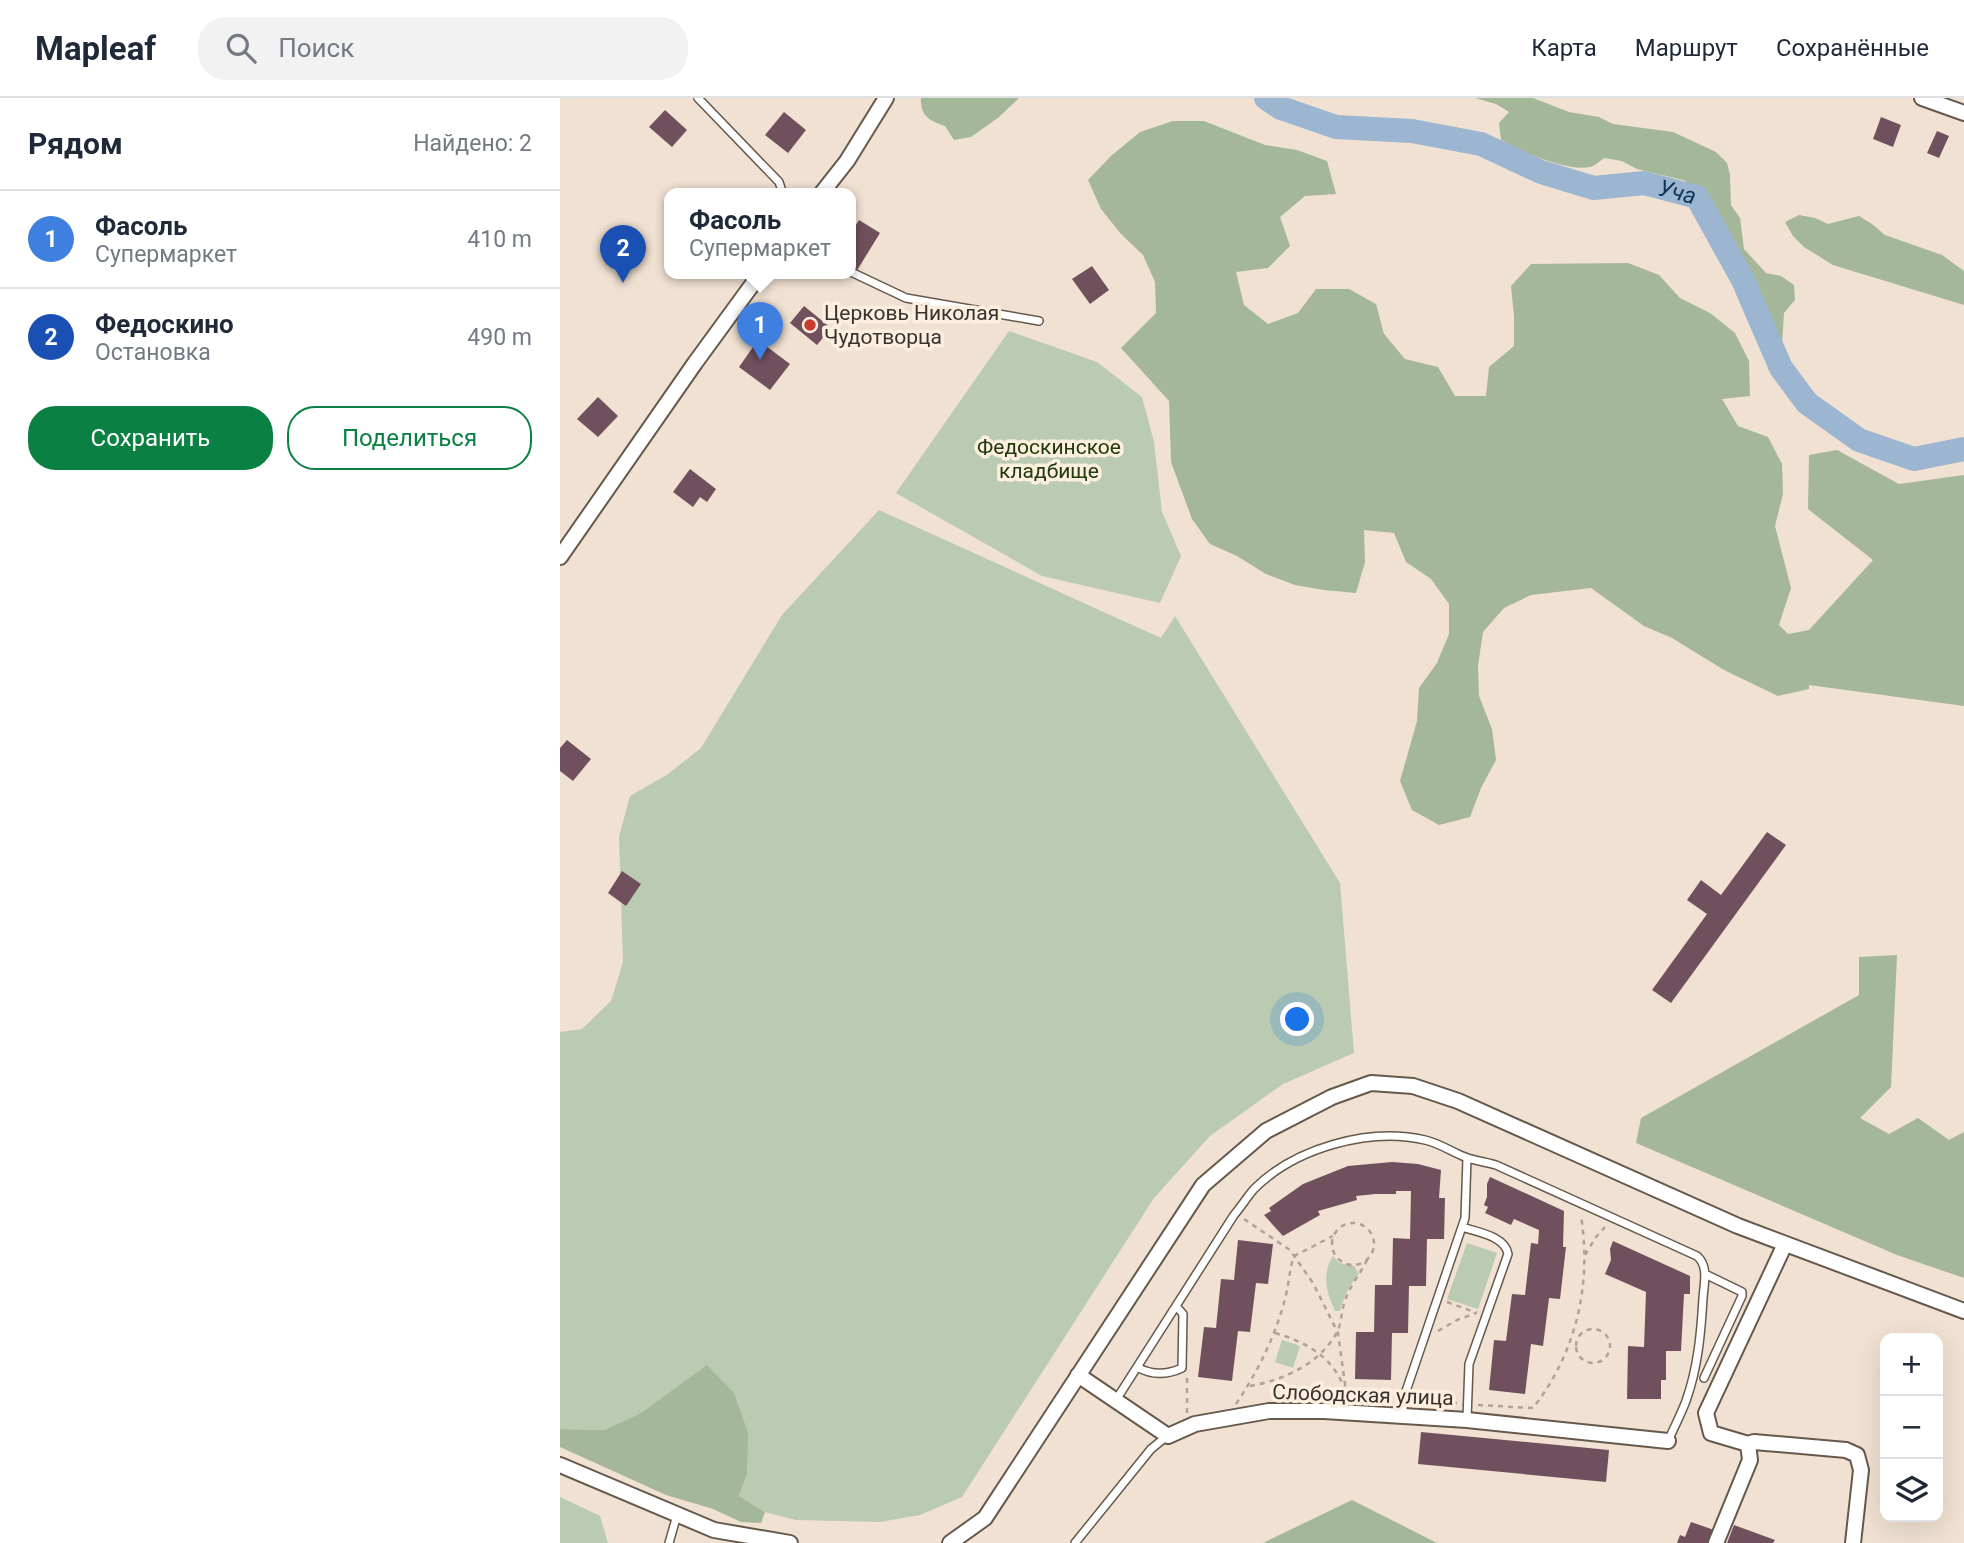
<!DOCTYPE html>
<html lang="ru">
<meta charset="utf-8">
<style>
:root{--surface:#fff;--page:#f2f2f3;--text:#1f2937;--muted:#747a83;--line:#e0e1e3;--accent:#0b8043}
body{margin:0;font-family:Roboto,sans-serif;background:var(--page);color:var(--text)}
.controls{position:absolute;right:21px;bottom:21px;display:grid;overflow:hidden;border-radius:14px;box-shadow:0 7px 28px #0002}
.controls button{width:63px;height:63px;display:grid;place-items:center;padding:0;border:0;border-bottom:2px solid var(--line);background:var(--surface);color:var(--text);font:35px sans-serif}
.you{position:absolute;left:738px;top:922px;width:24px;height:24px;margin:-18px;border:5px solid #fff;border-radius:50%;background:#1a73e8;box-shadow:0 0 0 10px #1a73e833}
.badge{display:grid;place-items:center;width:46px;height:46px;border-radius:50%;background:var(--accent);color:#fff;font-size:23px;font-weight:700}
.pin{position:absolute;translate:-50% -58px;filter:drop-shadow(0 2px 4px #0008)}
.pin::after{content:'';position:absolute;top:37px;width:24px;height:21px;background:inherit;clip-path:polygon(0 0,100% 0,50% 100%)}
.popup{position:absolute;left:104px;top:90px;width:192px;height:91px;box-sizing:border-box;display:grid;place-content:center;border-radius:14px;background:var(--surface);filter:drop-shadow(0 2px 5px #0005);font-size:23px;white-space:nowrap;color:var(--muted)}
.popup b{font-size:26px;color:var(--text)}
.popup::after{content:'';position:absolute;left:50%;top:100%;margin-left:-14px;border:14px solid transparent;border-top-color:var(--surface)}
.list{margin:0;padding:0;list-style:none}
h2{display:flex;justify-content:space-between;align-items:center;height:91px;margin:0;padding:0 28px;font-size:30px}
h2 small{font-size:23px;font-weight:400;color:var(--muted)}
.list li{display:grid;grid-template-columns:46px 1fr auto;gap:21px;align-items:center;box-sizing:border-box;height:98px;padding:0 28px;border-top:2px solid var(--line)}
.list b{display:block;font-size:26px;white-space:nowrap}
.list p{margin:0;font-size:23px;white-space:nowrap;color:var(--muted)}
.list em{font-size:23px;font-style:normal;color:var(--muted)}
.actions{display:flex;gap:14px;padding:21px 28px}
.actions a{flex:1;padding:16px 0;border:2px solid var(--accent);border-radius:28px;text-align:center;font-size:24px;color:var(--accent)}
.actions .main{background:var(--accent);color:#fff}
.icon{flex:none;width:38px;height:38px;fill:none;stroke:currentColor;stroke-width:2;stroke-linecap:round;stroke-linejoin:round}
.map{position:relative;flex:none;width:1404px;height:1445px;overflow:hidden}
header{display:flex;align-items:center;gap:42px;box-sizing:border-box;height:98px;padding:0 35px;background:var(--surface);border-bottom:2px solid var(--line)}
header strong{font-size:33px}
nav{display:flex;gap:38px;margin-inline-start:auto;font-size:24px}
.search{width:490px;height:63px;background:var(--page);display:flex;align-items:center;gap:18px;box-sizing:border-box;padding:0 24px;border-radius:28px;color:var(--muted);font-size:26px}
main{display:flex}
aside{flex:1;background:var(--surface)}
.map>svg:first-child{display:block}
.green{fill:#bacbb1}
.forest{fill:#a4b799}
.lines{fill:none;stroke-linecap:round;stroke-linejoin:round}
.river{stroke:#9cb5d0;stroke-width:24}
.building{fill:#71505d}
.service-casing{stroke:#65594b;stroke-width:10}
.minor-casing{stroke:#65594b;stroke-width:18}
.path{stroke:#afa398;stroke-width:2.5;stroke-dasharray:5 5;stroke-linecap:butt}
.service{stroke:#fff;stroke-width:7}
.minor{stroke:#fff;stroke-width:14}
.poi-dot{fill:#c93c32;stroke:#fdefdf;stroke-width:2.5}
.labels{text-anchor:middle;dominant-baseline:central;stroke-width:7;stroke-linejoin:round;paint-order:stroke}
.poi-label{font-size:21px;fill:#38322c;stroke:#fdefdf;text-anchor:start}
.park-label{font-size:21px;fill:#203a0b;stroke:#fdefdf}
.street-label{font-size:21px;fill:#38322c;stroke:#fdefdf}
.water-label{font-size:23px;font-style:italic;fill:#0f365a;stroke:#fdefdf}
</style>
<header>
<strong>Mapleaf</strong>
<div class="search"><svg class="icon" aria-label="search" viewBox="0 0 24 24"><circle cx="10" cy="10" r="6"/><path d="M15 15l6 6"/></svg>Поиск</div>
<nav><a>Карта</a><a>Маршрут</a><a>Сохранённые</a></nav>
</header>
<main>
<aside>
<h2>Рядом<small>Найдено: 2</small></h2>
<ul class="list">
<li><span class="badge" style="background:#3f7fe0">1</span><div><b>Фасоль</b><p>Супермаркет</p></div><em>410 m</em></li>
<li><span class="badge" style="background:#1a4fb4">2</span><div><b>Федоскино</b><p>Остановка</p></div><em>490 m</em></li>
</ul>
<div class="actions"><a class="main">Сохранить</a><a>Поделиться</a></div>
</aside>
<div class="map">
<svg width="1404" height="1445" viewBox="0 0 1404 1445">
<rect width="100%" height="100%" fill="#f0e1d2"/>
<path class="green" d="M449 233 537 264 582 299 594 344 602 414 621 458 600 505 482 478 336 395Z
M319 412 601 540 615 518 780 785 794 955 723 986 650 1038 594 1100 402 1399 360 1417 320 1424 236 1422 205 1414 179 1398 187 1376 147 1268 81 1315 44 1332 0 1331V934L22 931 51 903 63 864 59 739 70 698 108 676 141 650 222 517Z
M907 1145 937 1155 918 1211 887 1201Z
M773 1158 779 1165 794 1168 799 1176C789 1187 784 1199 780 1213H775C767 1195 761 1177 773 1158Z
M722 1242 740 1248 733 1270 715 1264Z
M0 1399 40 1418 48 1445H0Z"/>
<path class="forest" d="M361 0H459L439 19 411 39 394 42 385 28C370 23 360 18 361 0Z
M915 0H973L1009 14 1039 19 1053 26 1113 34 1156 54 1167 65 1170 77 1171 107 1180 120 1184 151 1206 175 1221 178 1234 187 1235 202 1224 215 1222 247 1209 239 1201 215 1149 101 1138 90 1123 82 1077 71 1062 63 1044 60C1040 63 1035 68 1030 69 1007 74 960 53 941 42L939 25 949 14 936 6Z
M613 23H644L705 47 737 52 767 63 776 96 745 98 720 119 730 148 708 170 676 174 684 207 708 226 738 215 756 191H789L816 206 824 236 845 261 878 269 895 298H926L929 269 954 248V218L951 188 971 166 1068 165 1099 177 1120 200 1150 215 1175 235 1189 263 1190 298 1162 301 1178 328 1208 339 1222 366 1223 396 1215 428 1231 490 1219 527 1228 536 1249 532 1313 462 1248 411 1249 357 1277 352 1339 386 1404 377V608L1249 587V591L1218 598 1164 572 1112 540 1084 528 1031 490 971 497 944 510 923 534 918 568 919 598 932 631 936 662 921 690 910 719 879 727 852 712 840 683 857 623 859 590 877 565 889 536V506L871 481 846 464 834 435 804 432 805 464 796 495 764 492 735 487 706 476 677 458 650 446 632 421 611 364 609 303 561 250 596 215 595 184 583 157 561 136 541 111 528 82 551 58 580 34Z
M1239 117 1255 120 1268 126 1299 118 1312 126 1325 137 1382 157 1404 173V207L1273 167 1244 149 1233 138 1225 124Z
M1337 857 1331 989 1300 1020 1329 1036 1358 1020 1389 1042 1404 1034V1180L1337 1157 1076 1045 1081 1020 1299 897V859Z
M147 1267 174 1295 188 1335 187 1376 179 1398 205 1414 201 1425 181 1424 153 1411 106 1397 0 1349V1331L44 1332 81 1315Z
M792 1402 877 1445H703Z"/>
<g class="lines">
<path class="river" id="s1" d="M706 0 721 10 776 29 852 33 921 46 981 74 1034 90 1084 85 1137 99 1183 182 1221 270 1247 305 1299 342 1354 361 1404 351"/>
</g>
<path class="building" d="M105 12 127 32 112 49 89 29Z
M224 14 246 32 228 55 205 37Z
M1321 19 1341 27 1333 49 1313 41Z
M1377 33 1389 38 1379 60 1367 55Z
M299 122 320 135 296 174 291 171V135Z
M532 168 549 192 530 206 512 181Z
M244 208 271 230 257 247 230 225Z
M198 242 230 266 210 292 179 269Z
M38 299 58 318 38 339 17 321Z
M130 371 156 391 147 404 140 399 133 409 113 394Z
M7 642 31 661 13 683 0 673V650Z
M1207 734 1226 747 1111 905 1092 892 1147 816 1127 802 1141 782 1161 797Z
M62 773 81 786 66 808 48 795Z
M832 1064 858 1066 881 1072 879 1100H885L884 1141H867L866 1188H849L848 1235H832L831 1282 795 1281 796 1234H814L815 1187H832L833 1140 850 1141 851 1093H836V1096H815L796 1098 797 1102 758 1113 760 1117 723 1138 704 1117 711 1113 709 1110 743 1086 788 1068Z
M930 1079 1004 1113 1003 1149H1006L1000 1201 989 1200 983 1248 971 1246 965 1296 929 1292 934 1242 946 1243 952 1196 965 1197 971 1145 978 1146 979 1132 954 1121 951 1127 925 1115 928 1109 924 1107 927 1099V1086Z
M678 1142 713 1146 708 1186 696 1185 690 1234 678 1233 672 1283 638 1279 644 1229 656 1230 661 1181 674 1182Z
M1053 1143 1130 1178V1196H1124L1121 1253H1106V1282H1101V1301H1067L1068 1248 1084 1249 1086 1194 1045 1176 1051 1162 1050 1151Z
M861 1334 1049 1352 1046 1384 858 1366Z
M1131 1424 1154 1432 1149 1445H1117L1120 1437 1125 1439Z
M1174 1427 1215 1442 1213 1445H1167Z"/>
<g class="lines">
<defs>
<path id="service" d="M138 0 219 84 223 96
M291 174 346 200 479 223
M902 1129C917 1134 945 1138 948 1156L909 1266 907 1321
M577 1269C591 1277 607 1277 622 1270L623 1216 616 1208
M1144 1280 1182 1198V1194L1178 1192 1145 1176
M556 1302 674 1117C681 1109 687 1099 694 1091 735 1050 809 1029 865 1042 879 1045 892 1054 905 1059 915 1063 926 1064 936 1067L1137 1158C1149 1168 1144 1186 1143 1200 1141 1235 1138 1269 1126 1303 1121 1316 1114 1330 1108 1343
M842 1317 845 1296 905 1120 907 1060
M109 1445 117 1417
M515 1445 591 1351 607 1338"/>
<path id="minor" d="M1362 0 1404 15
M261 96 287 63 326 0
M0 459 135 265 200 176
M518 1277 608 1338 635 1326 709 1313H764L907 1322 1108 1343
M1188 1346 1194 1344 1286 1352 1297 1357 1301 1372 1293 1445
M0 1367 154 1432 230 1445
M390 1445 425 1420 643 1087 706 1033 772 999 811 985 853 988 898 1003 1178 1128 1404 1213
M1156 1445 1190 1362 1188 1346 1151 1335 1146 1315 1225 1146"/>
</defs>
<use href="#service" class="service-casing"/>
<use href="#minor" class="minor-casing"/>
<path class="path" d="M684 1121 730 1152 753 1185 778 1235 786 1293 835 1295
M772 1146a21 21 0 1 1 42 0a21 21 0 1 1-42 0Z
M1025 1157 1036 1139 1045 1129
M887 1204 917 1215
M1016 1248a17 17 0 1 1 34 0a17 17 0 1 1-34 0Z
M878 1233 897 1222 916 1215
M715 1235C750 1245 779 1263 788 1302
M627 1280V1315
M690 1288C723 1282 758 1267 776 1236 782 1227 781 1211 786 1200 791 1186 801 1175 807 1162
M856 1298 897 1305
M676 1306C698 1273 715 1239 725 1201 729 1187 729 1172 734 1158L773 1138
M918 1307 973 1310C1016 1255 1032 1187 1021 1118"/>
<use href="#service" class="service"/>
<use href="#minor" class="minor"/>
</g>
<circle class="poi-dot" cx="250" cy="227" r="7"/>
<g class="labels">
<g class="poi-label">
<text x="264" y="215">Церковь Николая<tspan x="264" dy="24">Чудотворца</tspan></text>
</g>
<g class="park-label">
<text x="489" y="349">Федоскинское<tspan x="489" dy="24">кладбище</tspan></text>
</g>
<g class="street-label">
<text transform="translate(803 1297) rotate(2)">Слободская улица</text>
</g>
<g class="water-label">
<text stroke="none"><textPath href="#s1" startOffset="429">Уча</textPath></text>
</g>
</g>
</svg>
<div class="controls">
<button>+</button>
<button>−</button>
<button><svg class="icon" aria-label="layers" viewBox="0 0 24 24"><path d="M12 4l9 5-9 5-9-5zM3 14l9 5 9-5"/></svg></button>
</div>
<div class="you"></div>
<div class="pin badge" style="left:200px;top:262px;background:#3f7fe0">1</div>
<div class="popup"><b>Фасоль</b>Супермаркет</div>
<div class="pin badge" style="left:63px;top:185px;background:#1a4fb4">2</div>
</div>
</main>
